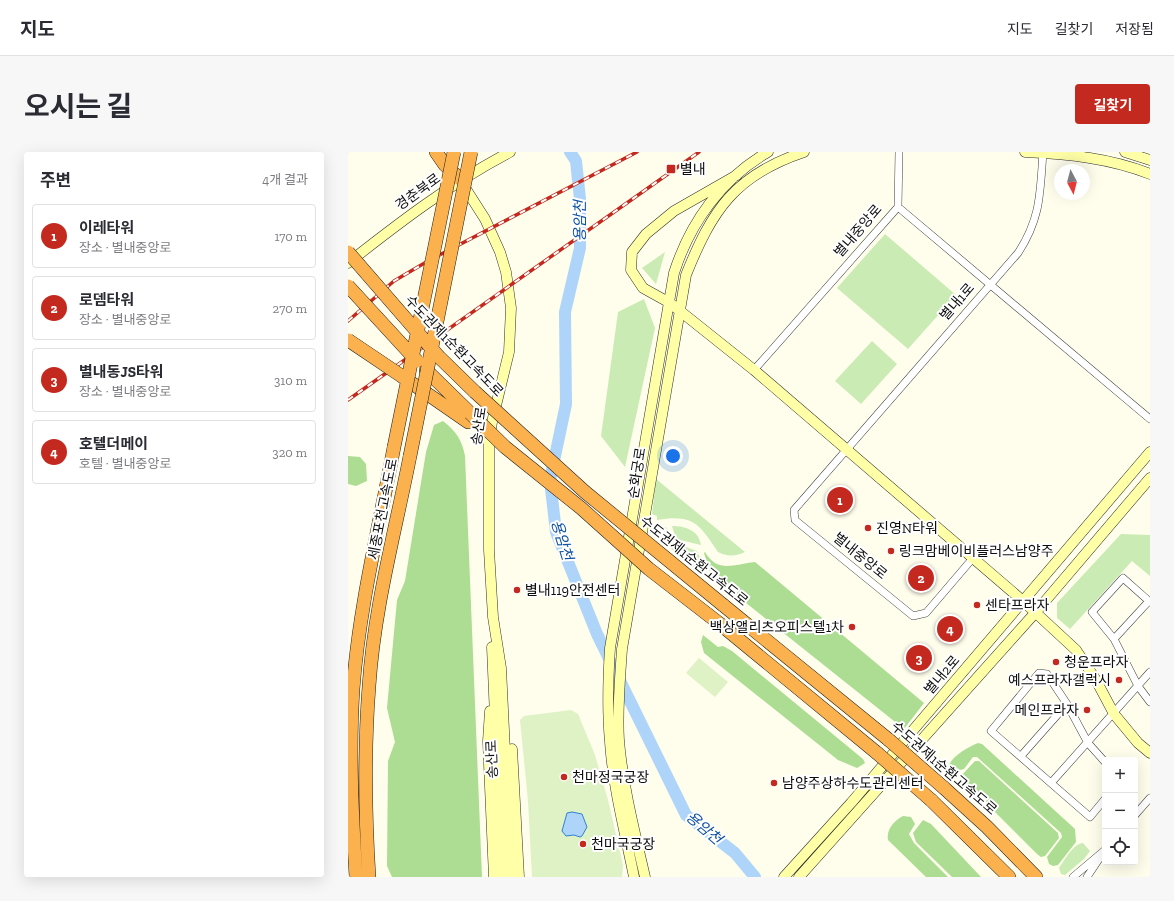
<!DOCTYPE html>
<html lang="ko">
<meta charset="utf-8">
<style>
:root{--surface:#fff;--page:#f7f7f7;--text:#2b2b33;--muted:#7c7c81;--line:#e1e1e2;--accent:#c3291e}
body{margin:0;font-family:"Zilla Slab","Noto Sans KR",serif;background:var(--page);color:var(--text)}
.controls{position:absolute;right:12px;bottom:12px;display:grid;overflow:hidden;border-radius:4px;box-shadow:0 4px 16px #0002}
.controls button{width:36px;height:36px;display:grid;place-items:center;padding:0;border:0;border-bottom:1px solid var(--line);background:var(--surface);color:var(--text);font:20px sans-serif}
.compass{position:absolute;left:706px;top:12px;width:36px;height:36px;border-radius:50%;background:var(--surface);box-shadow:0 4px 16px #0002;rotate:173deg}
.you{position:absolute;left:325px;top:304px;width:14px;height:14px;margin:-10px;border:3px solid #fff;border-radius:50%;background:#1a73e8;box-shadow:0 0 0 6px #1a73e833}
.badge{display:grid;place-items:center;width:26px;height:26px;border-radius:50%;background:var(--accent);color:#fff;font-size:13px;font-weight:700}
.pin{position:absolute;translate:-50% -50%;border:2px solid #fff;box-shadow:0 1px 4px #0006}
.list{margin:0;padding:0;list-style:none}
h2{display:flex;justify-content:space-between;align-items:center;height:52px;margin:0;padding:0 16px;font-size:17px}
h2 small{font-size:13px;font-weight:400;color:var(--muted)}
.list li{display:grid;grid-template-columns:26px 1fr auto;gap:12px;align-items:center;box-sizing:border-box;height:64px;margin:0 8px 8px;padding:0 8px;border:1px solid var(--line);border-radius:4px}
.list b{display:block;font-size:15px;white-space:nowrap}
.list p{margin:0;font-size:13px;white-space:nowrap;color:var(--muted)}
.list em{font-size:13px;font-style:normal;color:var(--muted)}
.icon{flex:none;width:22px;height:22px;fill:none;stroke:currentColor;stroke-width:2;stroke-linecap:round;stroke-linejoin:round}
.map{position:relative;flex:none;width:802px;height:725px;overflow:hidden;border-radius:4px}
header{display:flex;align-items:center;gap:24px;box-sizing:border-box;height:56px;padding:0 20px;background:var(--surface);border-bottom:1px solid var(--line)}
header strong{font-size:19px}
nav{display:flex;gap:22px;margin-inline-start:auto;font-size:14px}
.intro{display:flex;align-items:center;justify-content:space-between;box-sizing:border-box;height:96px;padding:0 24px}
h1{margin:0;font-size:28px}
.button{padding:10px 18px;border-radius:4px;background:var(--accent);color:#fff;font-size:14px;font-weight:700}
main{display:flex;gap:24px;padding:0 24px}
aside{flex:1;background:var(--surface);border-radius:4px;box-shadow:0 4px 16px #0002}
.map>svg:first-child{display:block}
.green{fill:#cbebb4}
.forest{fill:#acdd93}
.pitch{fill:#def2c6}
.water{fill:#aed5f9;stroke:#3281d4}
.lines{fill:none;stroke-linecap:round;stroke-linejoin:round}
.river{stroke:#aed5f9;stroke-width:12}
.street-casing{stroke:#404040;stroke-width:8}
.secondary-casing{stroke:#2f2f2f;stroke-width:11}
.highway-casing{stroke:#1e1e1e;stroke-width:14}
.street{stroke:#fff;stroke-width:7}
.secondary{stroke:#ffffa7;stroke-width:10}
.highway{stroke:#fbb14e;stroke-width:13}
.rail-casing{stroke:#c3291e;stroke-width:3.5}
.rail{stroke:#fff;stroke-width:2;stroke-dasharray:6;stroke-linecap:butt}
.highway-bridge-casing{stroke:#1e1e1e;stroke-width:14;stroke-linecap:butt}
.highway-bridge{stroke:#fbb14e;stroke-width:13}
.poi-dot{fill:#c3291e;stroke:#fff;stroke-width:1.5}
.labels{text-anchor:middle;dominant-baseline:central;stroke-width:4;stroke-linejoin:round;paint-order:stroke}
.poi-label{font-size:14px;fill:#0d0d0d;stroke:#fff;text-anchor:start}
.street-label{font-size:14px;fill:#0d0d0d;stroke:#fff}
.water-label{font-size:15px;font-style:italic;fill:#1053a4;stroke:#fff}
</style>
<header>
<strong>지도</strong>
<nav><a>지도</a><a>길찾기</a><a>저장됨</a></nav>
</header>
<div class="intro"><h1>오시는 길</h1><a class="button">길찾기</a></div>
<main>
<aside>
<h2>주변<small>4개 결과</small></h2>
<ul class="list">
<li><span class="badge">1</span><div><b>이레타워</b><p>장소 · 별내중앙로</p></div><em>170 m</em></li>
<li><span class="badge">2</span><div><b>로뎀타워</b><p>장소 · 별내중앙로</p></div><em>270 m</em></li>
<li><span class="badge">3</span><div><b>별내동JS타워</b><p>장소 · 별내중앙로</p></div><em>310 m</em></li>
<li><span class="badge">4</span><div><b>호텔더메이</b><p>호텔 · 별내중앙로</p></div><em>320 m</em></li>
</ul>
</aside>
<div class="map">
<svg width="802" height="725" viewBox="0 0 802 725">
<rect width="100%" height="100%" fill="#fffdec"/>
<path class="green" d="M537 82 608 143 560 197 489 136Z
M317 100 308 132 294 116Z
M296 147 307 176 277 315 253 284 270 160Z
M524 189 549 212 513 252 487 229Z
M308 327 397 400C389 404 379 405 370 400 351 372 346 362 309 368V364L304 362Z
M324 374C337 374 351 378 353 393L328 387Z
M318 375 324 390 349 399 358 419 356 423 301 379 304 377Z
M773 382 802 383V424L784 409 722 477 709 466V451Z
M735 691 742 699 736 707 717 723 713 722 711 716C716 709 725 692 735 691Z"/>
<path class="forest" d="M95 269C108 279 114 288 117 304L134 725H44L39 714 40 609 47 590 39 556 49 448 57 429 78 300 86 273Z
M0 304 12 305 18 312 19 329 8 334 0 332Z
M357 400C370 422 386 412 407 410L576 551 556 577 363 423 356 401Z
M355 483 370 495 375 494 384 499 515 607 517 611 509 616 490 608 356 501 353 490Z
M630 591 634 592 727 677 728 690 710 713 705 714 701 712 699 705 714 685 713 681 629 605H625L616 617 603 620 600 616C602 605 620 595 630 591Z
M627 609H631L710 681 711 686 697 704 693 705 689 702 614 627 613 624Z
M555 664 563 665 567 672 561 682 566 691 600 725H578L540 688C538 677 547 668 555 664Z
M575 668 583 672 633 725H604L568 690 565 681Z"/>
<path class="pitch" d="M351 506 380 530 367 545 338 521Z
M223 558 230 562 247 603 260 648 275 713 274 725H184L180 649 172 568 176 564Z"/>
<path class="water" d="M224 660 234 662 239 675 234 684 232 685 226 683 218 684 214 679 219 661Z"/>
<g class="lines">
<path class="river" d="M222 0 228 9 232 47V96L217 160 218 252 202 328 208 380 249 482 338 663 387 701 407 725"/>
<defs>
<path id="street" d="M550 55 802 267
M406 218 550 55 551 0
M625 406 578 461 565 464 447 368 446 358 670 101C693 66 692 41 695 0
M802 450 775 426 744 460 766 487 790 534 802 550
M766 487 801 449
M673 604 719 552
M757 610 740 591 719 552 699 522 691 521 643 579 742 665 757 647
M703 631 802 520
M787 663 802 646
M725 725 757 698
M739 725 753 704"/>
<path id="secondary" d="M677 0C719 2 762 6 802 22
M777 0 802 8
M389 23 326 59 298 82 284 100 283 118 295 136 322 151 406 218 675 449 728 498 748 528 766 562 790 591 802 601
M114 31 137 67 152 100 158 120 163 156 161 200 144 270 141 289V398L145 465 153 516 163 725
M0 111C52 70 103 31 162 0
M144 495 154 725
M142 559 140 589 146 725
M164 597 171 725
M286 725C277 680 265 635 262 590 259 558 260 527 262 496L326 121C342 71 373 27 420 0
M297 725C287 681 275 635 271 589 269 558 272 528 274 497L338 123C364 58 387 23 456 0
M436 725 503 651 802 300
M451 725 687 461 802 326"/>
<path id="highway" d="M88 0 97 13 112 27
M91 205 127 240
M78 218 122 261
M55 225 120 270
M375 453 541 588
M372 472 529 601
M595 635 639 675 688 725
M583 648 661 725
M8 725C4 662 1 600 5 537 11 456 31 375 46 295
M21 725C17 661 16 598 21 534 26 457 47 380 62 304"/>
</defs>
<use href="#street" class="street-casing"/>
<use href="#secondary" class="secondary-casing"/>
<use href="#highway" class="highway-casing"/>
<use href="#street" class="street"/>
<use href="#secondary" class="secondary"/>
<use href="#highway" class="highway"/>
<defs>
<path id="rail" d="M0 169 46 129 80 109 289 0
M0 248 351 0"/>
</defs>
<use href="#rail" class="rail-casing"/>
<use href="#rail" class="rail"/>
<defs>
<path id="highway-bridge" d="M0 100 91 205
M0 134 69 209
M0 188 55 225
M127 240 237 340 375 453
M122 261 157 295 233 356 301 417 372 472
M46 295 106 0
M62 304 123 0
M541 588 595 635
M529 601 583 648"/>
</defs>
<use href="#highway-bridge" class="highway-bridge-casing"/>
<use href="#highway-bridge" class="highway-bridge"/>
</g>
<g class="poi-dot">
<rect x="318" y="12" width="10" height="10" rx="2"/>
<circle cx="520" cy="376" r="4"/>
<circle cx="543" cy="399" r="4"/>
<circle cx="169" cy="438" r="4"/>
<circle cx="629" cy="453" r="4"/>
<circle cx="504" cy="475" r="4"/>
<circle cx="708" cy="510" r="4"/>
<circle cx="771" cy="528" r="4"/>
<circle cx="739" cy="558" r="4"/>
<circle cx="216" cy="625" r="4"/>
<circle cx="426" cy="631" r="4"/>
<circle cx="235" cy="692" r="4"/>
</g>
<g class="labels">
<g class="poi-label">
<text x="332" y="17">별내</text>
<text x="528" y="376">진영N타워</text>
<text x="551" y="399">링크맘베이비플러스남양주</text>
<text x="177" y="438">별내119안전센터</text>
<text x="637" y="453">센타프라자</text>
<text x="496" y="475" text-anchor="end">백상앨리츠오피스텔1차</text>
<text x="716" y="510">청운프라자</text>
<text x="763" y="528" text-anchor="end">예스프라자갤럭시</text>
<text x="731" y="558" text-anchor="end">메인프라자</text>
<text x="224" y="625">천마정국궁장</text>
<text x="434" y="631">남양주상하수도관리센터</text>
<text x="243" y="692">천마국궁장</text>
</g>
<g class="street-label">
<text transform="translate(70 40) rotate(-36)">경춘북로</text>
<text transform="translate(510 79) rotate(-49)">별내중앙로</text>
<text transform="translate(609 150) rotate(-49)">별내1로</text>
<text transform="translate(106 194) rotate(46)">수도권제1순환고속도로</text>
<text transform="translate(131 274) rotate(-82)">송산로</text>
<text transform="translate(289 321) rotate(-81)">순화궁로</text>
<text transform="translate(35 357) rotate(-79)">세종포천고속도로</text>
<text transform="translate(512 404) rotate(39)">별내중앙로</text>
<text transform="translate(346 409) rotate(39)">수도권제1순환고속도로</text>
<text transform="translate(594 523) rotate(-50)">별내2로</text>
<text transform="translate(144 607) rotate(-92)">송산로</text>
<text transform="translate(596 616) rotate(41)">수도권제1순환고속도로</text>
</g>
<g class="water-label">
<text transform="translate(232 69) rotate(-90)">용암천</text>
<text transform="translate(214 388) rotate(73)">용암천</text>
<text transform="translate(356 676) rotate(40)">용암천</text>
</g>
</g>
</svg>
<div class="controls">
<button>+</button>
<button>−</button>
<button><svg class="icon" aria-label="locate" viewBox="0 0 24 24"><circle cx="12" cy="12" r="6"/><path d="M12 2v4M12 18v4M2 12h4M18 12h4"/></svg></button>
</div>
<svg class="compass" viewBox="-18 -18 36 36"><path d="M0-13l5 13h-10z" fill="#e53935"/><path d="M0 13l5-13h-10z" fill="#7c7c81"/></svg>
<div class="you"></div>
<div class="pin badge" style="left:492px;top:348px">1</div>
<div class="pin badge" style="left:573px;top:426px">2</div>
<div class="pin badge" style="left:571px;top:506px">3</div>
<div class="pin badge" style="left:602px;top:477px">4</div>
</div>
</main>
